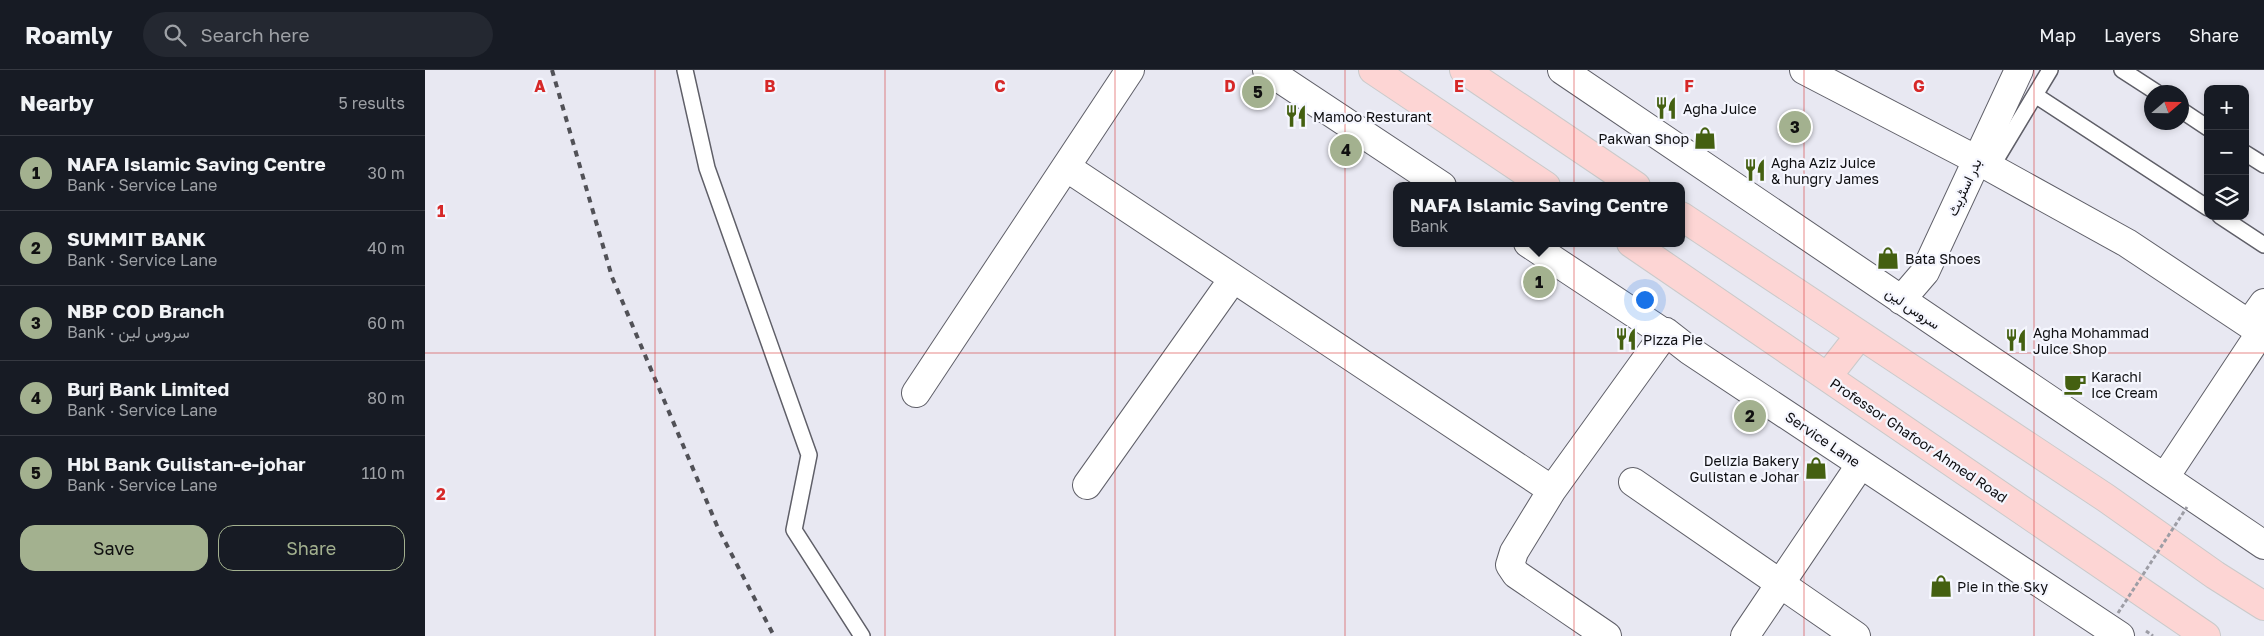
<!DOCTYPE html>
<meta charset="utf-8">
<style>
:root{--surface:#171b24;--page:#242831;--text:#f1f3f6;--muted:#9ea1a6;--line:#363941;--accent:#a3b18f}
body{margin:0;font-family:"Golos Text",Vazirmatn,sans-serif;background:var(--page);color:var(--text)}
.controls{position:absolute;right:15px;top:15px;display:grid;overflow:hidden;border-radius:10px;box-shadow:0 2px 8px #0003}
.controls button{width:45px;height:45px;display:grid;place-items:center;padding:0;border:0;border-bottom:1px solid var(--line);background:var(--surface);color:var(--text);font:25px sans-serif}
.compass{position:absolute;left:1719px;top:15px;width:45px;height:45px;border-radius:50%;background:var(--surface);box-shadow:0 2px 8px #0003;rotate:70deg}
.you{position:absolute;left:1219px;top:229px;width:18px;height:18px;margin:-12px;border:4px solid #fff;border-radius:50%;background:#1a73e8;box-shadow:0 0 0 8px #1a73e833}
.badge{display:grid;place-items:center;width:32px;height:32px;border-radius:50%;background:var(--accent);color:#111;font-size:16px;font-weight:700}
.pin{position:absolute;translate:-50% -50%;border:2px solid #fff;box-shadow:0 1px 5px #0006}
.popup{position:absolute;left:968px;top:112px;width:292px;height:65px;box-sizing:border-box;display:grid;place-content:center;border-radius:10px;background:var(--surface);filter:drop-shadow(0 1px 4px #0005);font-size:16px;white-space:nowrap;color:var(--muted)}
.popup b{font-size:19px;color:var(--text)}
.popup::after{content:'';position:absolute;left:50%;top:100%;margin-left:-10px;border:10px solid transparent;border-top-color:var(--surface)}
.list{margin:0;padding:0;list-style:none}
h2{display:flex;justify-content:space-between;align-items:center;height:65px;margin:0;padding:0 20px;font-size:21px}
h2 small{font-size:16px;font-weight:400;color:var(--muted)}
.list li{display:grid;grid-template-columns:32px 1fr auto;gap:15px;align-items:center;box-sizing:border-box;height:75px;padding:0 20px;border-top:1px solid var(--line)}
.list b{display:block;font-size:19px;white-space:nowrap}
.list p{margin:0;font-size:16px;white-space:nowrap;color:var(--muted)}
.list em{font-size:16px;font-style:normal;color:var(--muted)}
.actions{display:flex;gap:10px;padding:15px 20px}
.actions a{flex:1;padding:11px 0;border:1px solid var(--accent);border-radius:15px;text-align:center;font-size:18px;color:var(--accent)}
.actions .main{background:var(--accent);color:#111}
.icon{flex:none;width:28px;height:28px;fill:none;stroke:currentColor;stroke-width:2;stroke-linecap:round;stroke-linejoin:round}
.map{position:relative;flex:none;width:1839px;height:566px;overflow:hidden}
header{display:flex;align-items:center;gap:30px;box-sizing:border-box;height:70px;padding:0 25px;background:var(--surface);border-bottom:1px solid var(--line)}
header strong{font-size:24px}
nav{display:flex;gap:28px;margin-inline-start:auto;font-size:18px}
.search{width:350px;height:45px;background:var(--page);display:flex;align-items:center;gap:12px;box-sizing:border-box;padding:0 18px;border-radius:28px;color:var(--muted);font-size:19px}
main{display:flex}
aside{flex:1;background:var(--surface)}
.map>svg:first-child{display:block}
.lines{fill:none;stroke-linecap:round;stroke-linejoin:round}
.service-casing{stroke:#5f5f68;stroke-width:18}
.minor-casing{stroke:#5f5f68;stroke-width:30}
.primary-casing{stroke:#cacaca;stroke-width:30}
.path{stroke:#9d9da5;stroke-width:3;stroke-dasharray:4 2.5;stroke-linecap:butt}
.service{stroke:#fff;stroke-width:15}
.minor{stroke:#fff;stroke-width:28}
.primary{stroke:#fdd5d4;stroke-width:28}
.rail{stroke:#515157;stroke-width:4;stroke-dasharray:6 6;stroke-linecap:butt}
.path-bridge{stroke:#9d9da5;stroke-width:3;stroke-dasharray:4 2.5;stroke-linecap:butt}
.grid{fill:none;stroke:#d62828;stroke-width:1;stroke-opacity:0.55}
.labels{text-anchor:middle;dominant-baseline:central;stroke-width:4.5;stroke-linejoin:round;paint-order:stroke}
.poi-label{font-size:14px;fill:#0d0d10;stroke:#f5f6fe;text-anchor:start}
.street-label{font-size:14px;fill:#0d0d10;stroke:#f5f6fe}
.grid-label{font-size:16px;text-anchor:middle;font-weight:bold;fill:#d62828;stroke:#f5f6fe;stroke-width:4.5;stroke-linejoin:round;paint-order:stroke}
</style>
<header>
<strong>Roamly</strong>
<div class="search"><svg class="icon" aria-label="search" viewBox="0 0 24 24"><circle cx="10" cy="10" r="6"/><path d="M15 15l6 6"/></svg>Search here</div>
<nav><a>Map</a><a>Layers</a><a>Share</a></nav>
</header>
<main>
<aside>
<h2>Nearby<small>5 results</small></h2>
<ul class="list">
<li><span class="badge">1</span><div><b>NAFA Islamic Saving Centre</b><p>Bank · Service Lane</p></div><em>30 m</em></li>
<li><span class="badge">2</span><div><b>SUMMIT BANK</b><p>Bank · Service Lane</p></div><em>40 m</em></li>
<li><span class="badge">3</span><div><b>NBP COD Branch</b><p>Bank · سروس لین</p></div><em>60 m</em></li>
<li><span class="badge">4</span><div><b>Burj Bank Limited</b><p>Bank · Service Lane</p></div><em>80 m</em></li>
<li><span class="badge">5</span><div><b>Hbl Bank Gulistan-e-johar</b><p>Bank · Service Lane</p></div><em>110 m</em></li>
</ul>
<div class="actions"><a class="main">Save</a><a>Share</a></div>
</aside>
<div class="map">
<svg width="1839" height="566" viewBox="0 0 1839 566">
<rect width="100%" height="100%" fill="#e8e8f2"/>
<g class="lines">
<defs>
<path id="service" d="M260 0 282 98 384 385 369 460 437 566
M1697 0 1731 22
M1610 25 1783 138
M1756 40 1783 58
M1820 83 1839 95
M1566 98 1625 0
M1795 146 1839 175"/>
<path id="minor" d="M842 0 1017 116
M1137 0 1839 475
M1379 0 1552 90 1702 173 1839 264
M641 97 1127 420
M1103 173 1239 263 1241 262 1264 280 1695 566
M1476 230 1500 202 1594 0
M1824 254 1839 233
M491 323 705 0
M1740 407 1836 262
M1208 412 1431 566
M662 415 808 209
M1182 566 1091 504 1085 495 1089 482 1127 420 1241 262
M1320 566 1436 394"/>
<path id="primary" d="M948 0 1121 116
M1039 0 1211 116
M1256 146 1681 428 1790 505 1839 536
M1206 173 1781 566
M1402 307 1434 266"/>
</defs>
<use href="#service" class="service-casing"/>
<use href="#minor" class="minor-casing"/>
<use href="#primary" class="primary-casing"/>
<path class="path" d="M1721 561 1728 566"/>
<use href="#service" class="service"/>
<use href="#minor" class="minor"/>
<use href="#primary" class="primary"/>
<path class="rail" d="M127 0 187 207 293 458 349 566"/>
<path class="path-bridge" d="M1693 543 1762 437"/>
</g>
<path class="grid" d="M230 0V566M460 0V566M690 0V566M920 0V566M1149 0V566M1379 0V566M1609 0V566M0 283H1839"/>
<defs>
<symbol id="restaurant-bare" viewBox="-9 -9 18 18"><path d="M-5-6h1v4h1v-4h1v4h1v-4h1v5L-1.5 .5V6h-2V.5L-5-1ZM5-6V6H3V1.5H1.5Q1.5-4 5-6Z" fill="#446011" stroke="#f5f6fe" stroke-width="2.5" paint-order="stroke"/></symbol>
<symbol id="shop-bare" viewBox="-9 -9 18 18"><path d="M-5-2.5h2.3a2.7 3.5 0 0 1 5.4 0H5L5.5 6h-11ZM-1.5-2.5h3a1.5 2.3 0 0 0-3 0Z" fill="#446011" stroke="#f5f6fe" stroke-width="2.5" paint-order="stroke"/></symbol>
<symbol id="cafe-bare" viewBox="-9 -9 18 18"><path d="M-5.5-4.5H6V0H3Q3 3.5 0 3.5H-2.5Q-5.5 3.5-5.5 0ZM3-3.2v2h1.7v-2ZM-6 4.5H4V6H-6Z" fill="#446011" stroke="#f5f6fe" stroke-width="2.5" paint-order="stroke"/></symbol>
</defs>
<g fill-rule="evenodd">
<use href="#restaurant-bare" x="1225" y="22" width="32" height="32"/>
<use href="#restaurant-bare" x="855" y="30" width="32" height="32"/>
<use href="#shop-bare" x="1264" y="52" width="32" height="32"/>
<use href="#restaurant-bare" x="1314" y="84" width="32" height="32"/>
<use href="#shop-bare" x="1447" y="172" width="32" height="32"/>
<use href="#restaurant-bare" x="1185" y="253" width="32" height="32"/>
<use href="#restaurant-bare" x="1575" y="254" width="32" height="32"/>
<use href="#cafe-bare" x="1634" y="298" width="32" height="32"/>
<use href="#shop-bare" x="1375" y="382" width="32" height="32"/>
<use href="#shop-bare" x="1500" y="500" width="32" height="32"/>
</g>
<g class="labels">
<g class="poi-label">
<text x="1258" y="38">Agha Juice</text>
<text x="888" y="46">Mamoo Resturant</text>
<text x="1264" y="68" text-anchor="end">Pakwan Shop</text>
<text x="1346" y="92">Agha Aziz Juice<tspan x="1346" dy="16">&amp; hungry James</tspan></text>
<text x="1480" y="188">Bata Shoes</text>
<text x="1608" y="262">Agha Mohammad<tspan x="1608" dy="16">Juice Shop</tspan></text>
<text x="1218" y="269">Pizza Pie</text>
<text x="1666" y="306">Karachi<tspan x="1666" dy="16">Ice Cream</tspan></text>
<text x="1374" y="390" text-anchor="end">Delizia Bakery<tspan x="1374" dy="16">Gulistan e Johar</tspan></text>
<text x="1532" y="516">Pie in the Sky</text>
</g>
<g class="street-label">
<text transform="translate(1539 117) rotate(-65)">بدر اسٹریٹ</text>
<text transform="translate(1488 238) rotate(34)">سروس لین</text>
<text transform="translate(1398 369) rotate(34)">Service Lane</text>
<text transform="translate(1494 370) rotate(34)">Professor Ghafoor Ahmed Road</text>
</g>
</g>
<g class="grid-label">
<text x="115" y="22">A</text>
<text x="345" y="22">B</text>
<text x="575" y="22">C</text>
<text x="805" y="22">D</text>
<text x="1034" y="22">E</text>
<text x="1264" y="22">F</text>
<text x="1494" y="22">G</text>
<text x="16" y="147">1</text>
<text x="16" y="430">2</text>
</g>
</svg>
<div class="controls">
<button>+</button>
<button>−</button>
<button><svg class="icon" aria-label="layers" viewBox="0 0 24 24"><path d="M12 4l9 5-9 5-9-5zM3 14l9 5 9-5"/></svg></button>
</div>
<svg class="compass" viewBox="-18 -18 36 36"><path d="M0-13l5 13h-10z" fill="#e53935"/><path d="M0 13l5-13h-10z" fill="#9ea1a6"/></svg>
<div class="you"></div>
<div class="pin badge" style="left:1114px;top:212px">1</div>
<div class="popup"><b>NAFA Islamic Saving Centre</b>Bank</div>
<div class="pin badge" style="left:1325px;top:346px">2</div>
<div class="pin badge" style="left:1370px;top:57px">3</div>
<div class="pin badge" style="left:921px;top:80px">4</div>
<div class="pin badge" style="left:833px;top:22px">5</div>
</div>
</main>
